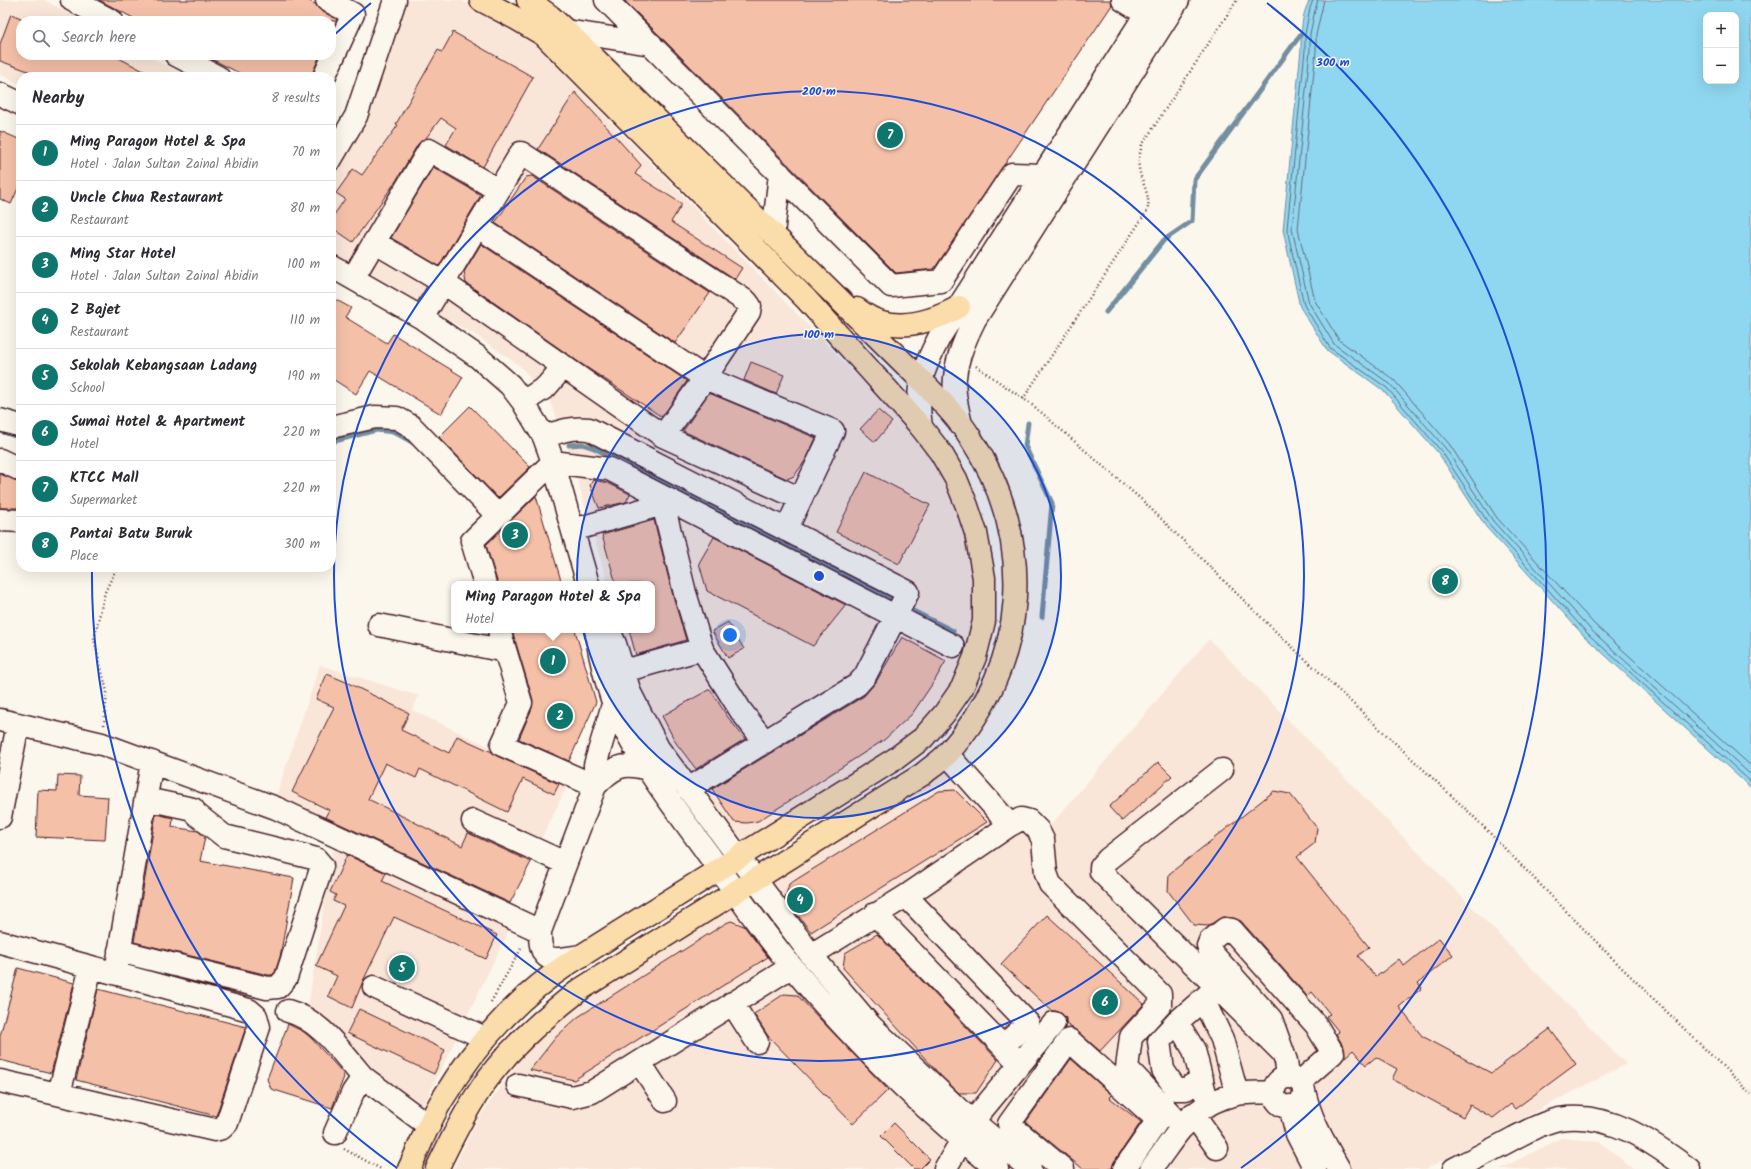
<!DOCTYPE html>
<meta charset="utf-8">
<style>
:root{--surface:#fff;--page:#f7f7f7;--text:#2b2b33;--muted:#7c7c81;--line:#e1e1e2;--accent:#0f766e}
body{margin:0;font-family:Kalam,sans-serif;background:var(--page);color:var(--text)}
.controls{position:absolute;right:12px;top:12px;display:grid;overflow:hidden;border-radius:8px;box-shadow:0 4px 16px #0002}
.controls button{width:36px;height:36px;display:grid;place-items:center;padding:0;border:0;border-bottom:1px solid var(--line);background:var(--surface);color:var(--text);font:20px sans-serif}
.you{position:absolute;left:730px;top:635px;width:14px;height:14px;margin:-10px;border:3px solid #fff;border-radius:50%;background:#1a73e8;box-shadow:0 0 0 6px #1a73e833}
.badge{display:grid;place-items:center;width:26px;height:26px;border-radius:50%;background:var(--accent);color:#fff;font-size:13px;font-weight:700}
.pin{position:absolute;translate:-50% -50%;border:2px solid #fff;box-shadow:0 1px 4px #0006}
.popup{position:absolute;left:451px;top:581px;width:204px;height:52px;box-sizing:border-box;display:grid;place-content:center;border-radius:8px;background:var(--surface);filter:drop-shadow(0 1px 3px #0005);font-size:13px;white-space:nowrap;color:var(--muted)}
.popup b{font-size:15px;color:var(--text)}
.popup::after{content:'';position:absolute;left:50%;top:100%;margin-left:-8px;border:8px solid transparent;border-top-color:var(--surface)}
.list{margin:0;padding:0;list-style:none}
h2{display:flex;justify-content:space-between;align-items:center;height:52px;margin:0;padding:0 16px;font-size:17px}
h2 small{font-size:13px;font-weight:400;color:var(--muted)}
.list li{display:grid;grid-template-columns:26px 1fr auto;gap:12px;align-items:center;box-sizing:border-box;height:56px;padding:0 16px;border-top:1px solid var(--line)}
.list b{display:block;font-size:15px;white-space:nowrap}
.list p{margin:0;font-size:13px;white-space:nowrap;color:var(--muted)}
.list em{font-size:13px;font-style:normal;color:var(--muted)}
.icon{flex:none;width:22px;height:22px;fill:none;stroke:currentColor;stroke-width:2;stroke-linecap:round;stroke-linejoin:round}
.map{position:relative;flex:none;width:1751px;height:1169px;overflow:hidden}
.search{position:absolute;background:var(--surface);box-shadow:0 4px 16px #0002;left:16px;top:16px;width:320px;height:44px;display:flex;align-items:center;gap:10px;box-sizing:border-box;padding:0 14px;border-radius:16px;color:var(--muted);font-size:15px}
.panel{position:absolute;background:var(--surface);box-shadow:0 4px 16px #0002;left:16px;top:72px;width:320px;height:500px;border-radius:16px}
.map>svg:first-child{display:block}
.built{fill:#f9e6d8}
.water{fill:#8fd7f0;stroke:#738da1;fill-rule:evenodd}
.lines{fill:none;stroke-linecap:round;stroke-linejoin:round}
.shore{stroke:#66697a;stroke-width:1}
.stream{stroke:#738da1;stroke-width:5}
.building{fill:#f5c0a8;stroke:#4a1f2b}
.minor-casing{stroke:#4a1f2b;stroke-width:25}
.major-casing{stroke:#4a1f2b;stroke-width:25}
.path{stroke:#4a1f2b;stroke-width:2.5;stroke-dasharray:1 3;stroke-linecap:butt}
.minor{stroke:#fbf7ec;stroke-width:22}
.major{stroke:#fbddab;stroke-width:22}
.ring{fill:none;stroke:#1d4ed8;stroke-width:2}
.centre{fill:#1d4ed8;stroke:#fbf7ec;stroke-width:2}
.ring-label{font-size:12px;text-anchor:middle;font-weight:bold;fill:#1d4ed8;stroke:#fbf7ec;stroke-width:3;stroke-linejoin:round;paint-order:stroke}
</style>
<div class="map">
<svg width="1751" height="1169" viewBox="0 0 1751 1169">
<rect width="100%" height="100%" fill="#fbf7ec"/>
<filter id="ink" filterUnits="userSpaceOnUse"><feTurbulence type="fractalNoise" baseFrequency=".025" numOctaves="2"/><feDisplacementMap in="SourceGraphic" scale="8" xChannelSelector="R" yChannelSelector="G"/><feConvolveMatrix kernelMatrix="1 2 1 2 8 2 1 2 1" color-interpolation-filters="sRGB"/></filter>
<g filter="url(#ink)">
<path class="built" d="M0 0H44L83 21H21V55H147L188 77H21V85L0 74Z
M405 0H461L508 25 533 42 931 452 965 521 975 582V611L969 648 956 677 937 704 909 735 875 760 751 837 738 840 654 727 642 701 621 630H652V584H608L565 438 550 402 520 366 474 334 331 255V175L365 122Z
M1209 639 1626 1064 1426 1169H453L478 1119 526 1052 566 1014 640 963 847 835 966 759 1041 835 1045 832Z
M320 665 419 696 412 710 568 784 505 913 274 802Z
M334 842 510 928 420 1112 308 1007Z
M1561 1138 1600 1142 1633 1169H1500Z"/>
<path class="water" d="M1310 0H1751V788L1584 636 1486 527 1439 454 1384 391 1327 350 1300 307 1283 230 1301 49C1301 33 1301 14 1310 0ZM1706 15H1736V81H1706Z"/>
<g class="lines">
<path class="shore" d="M1313 0 1310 8 1305 34V50L1287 229 1304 305 1330 348 1387 388 1442 452 1489 524 1587 633 1751 782
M1318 0 1315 10 1310 34V50L1292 229 1309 303 1334 344 1390 384 1446 449 1493 521 1590 629 1751 775
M1324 0 1316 35V51L1298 229 1315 301 1339 340 1394 380 1450 445 1497 518 1595 625 1751 766"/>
<path class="stream" d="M1106 312 1164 240 1192 221 1194 180 1301 34
M1028 423 1025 446 1052 503 1042 617
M0 431 21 438
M331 442 376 430 394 432 414 443
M569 445 582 444 594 448 896 602
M905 607 953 631"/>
</g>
<path class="building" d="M99 0H308L315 4 321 11 337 19 336 21H139Z
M624 0H1111L1112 5 934 269 896 273Z
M11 14 21 18V55H113L155 77H45L0 61V44Z
M453 32 533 77 483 167 446 145 456 128 441 118 426 138 418 144 396 181 353 242 331 227V219L345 199 336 193 353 169 362 175 398 125 396 124 438 50 442 52Z
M204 55H320L311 77H247Z
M575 92 641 165 635 174 682 204 671 222 742 268 735 279 538 149Z
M0 131 21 140V182L11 204 0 199Z
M433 167 481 195 439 266 391 238Z
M532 176 710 293 675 343 495 223 526 177Z
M481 244 687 381 662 417 580 363 466 283 464 272Z
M331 297 351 308 345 317 387 343 393 334 463 377 441 414 370 371 356 394 331 378Z
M751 362 784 375 776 394 744 380Z
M709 393 816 438 805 461 794 476 787 479 683 431Z
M470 406 530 467 498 498 439 437Z
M878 410 892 422 875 442 860 429Z
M866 472 930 505 899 564 836 532Z
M0 474 21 482V508H0Z
M593 480 608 483 630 494 626 502 599 508 590 485Z
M536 496 562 584H498L486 545Z
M654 520 673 596 686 640 636 655 629 630H652V584H616L602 535Z
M714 537 846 605 813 646 707 591 699 563Z
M728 622 744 649 728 658 712 631Z
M512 630H575L596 702 569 761 519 739 532 708 533 700Z
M902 637 946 661 935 680 912 714 884 740 758 821 747 823 734 822 712 789 864 696 876 682Z
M327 674 346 682 409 713 401 730 449 753 457 736 492 752 497 756 559 784 554 794 523 779 507 812 420 769 416 778 385 763 368 799 462 846 468 833 531 862 510 903 325 817 329 810 292 792 334 707 316 699Z
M710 689 727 716 745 739 696 769 676 743 662 716Z
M1158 762 1172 776 1122 821 1109 807Z
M58 775 80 776 79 795 108 797 105 840 36 837 38 790 57 791Z
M955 790 987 822 811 932 785 899 789 884 939 791Z
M1274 791 1290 794 1317 828 1315 843 1297 857 1369 947 1358 956 1376 977 1399 959 1404 966 1439 938 1453 955 1418 983 1422 988 1399 1007 1422 1036 1491 1073 1550 1029 1576 1064 1515 1109 1511 1104 1493 1118 1470 1105 1463 1117 1392 1079 1397 1069 1376 1057 1366 1065 1353 1050 1345 1057 1344 1047 1336 1034 1339 1032 1326 1016 1330 1014 1312 992 1307 996 1241 921 1234 918 1222 917 1208 926 1194 925 1168 891 1169 874Z
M156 814 173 818 172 827 198 831 205 837 200 861 294 878 280 957 275 972 272 975H268L134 942Z
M347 855 386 873 382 881 497 935 486 959 394 917 363 981 352 1008 328 996 337 976 316 966 344 906 333 901 336 895 330 892Z
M1047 915 1144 1004 1100 1051 1077 1031 1066 1024V1018L1062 1014 1056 1011H1052L1001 964Z
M731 921 744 926 768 957 574 1080 530 1070 556 1037 578 1017 726 923Z
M877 934 998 1060 976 1093H959L941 1076 843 968 845 953Z
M18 968 74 983 51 1073 0 1060V1036Z
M98 989 246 1027 216 1116 76 1080Z
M784 994 797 995 888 1090 853 1124 768 1036 754 1014Z
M359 1009 445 1050 434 1074 347 1033Z
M288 1024 304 1032 312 1039 342 1072 344 1077 332 1108 271 1089 267 1079Z
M1071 1059 1112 1095 1110 1098 1141 1122 1114 1162 1112 1169H1083L1026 1122Z
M894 1123 930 1159 920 1169H914L881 1136Z"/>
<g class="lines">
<defs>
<path id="minor" d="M72 0 112 21
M606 0 891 286 941 281 1012 174 1044 175
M1123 0 1146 14
M566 31 651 44
M176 55 218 77
M324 77 353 14 327 0
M0 94 21 104
M331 159 356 116 395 0
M477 226 705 378 833 431 786 530
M773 234 780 174
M374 242 444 283 663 436 801 499
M331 266 422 318 478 357 510 385 523 402 544 437 553 462 588 584
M353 278 429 150 498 190
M422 318 521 153 747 302 750 306 749 312 705 378 663 436
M523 402 546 387 564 366
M0 420 21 426
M961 425C959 415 956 404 955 394 952 368 964 341 975 319L1178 0
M331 427 375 417 397 418 411 426 498 516
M921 427C915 387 922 371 940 336L1155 0
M544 437C560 431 572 427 589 429L908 592 865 676 857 685 688 789
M0 460 21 470
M664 498 663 504 685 593 702 649 741 711 765 742
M0 520 21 521
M573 530 663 504
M485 584 472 541 553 462 609 469 953 646
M379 625 505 651
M499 630 521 703 502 745 595 786
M596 630C600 660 611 705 626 732 648 774 678 812 706 851 734 890 761 930 792 967 853 1041 922 1108 997 1169
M609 630 615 644 630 693 658 748 811 955 870 1025 958 1109 1030 1169
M624 671 702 649
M0 720 102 744 276 808 540 931
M1222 770 1108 859 1101 867V872L1283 1053
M595 786C612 768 622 761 647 769
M0 817 18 724
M473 821 565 863
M1010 825 1021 819 1029 821 1038 830 1043 840 1046 873 1050 884 1160 994V1005L1131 1037 1127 1068 1183 1127
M906 896 1028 1023 1003 1046
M875 914 1020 1064
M0 942 249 1010 256 1016 259 1027 227 1123 222 1128 215 1130 0 1081
M119 951 267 988 278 987 286 978 322 866 316 859 309 857 224 836 196 814 193 809 146 799
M811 955 906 896 1010 825 947 754
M581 956C554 960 539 966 540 931L595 786V765L614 701
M117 965 152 762
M374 987 485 1038
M1203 999 1222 1039 1237 1094
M732 1003 757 1042
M288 1011C321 1020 341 1052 363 1077
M1177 1022 1194 1050 1205 1093
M640 1063 665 1101
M1288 1077 1286 1061 1271 1019 1210 951 1208 946 1210 941 1225 929 1232 930 1316 1025 1333 1053 1300 1082
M1274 1092a15 15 0 1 1 30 0a15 15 0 1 1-30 0Z
M1202 1079 1186 1089H1176L1163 1070 1159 1041 1177 1022 1217 987
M518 1085 572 1097 592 1092 791 967
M1304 1091C1311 1121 1324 1142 1339 1169
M59 1094 91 967
M1290 1106 1297 1134 1315 1169
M1193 1114 1217 1148
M335 1133 353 1092 363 1077 429 1126
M945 1169 973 1121 1054 1023
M1063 1169 1009 1124 1069 1040 1158 1120 1124 1169
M1151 1169C1178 1134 1190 1104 1237 1094 1249 1092 1262 1093 1274 1092
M1454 1169C1474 1159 1494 1149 1514 1138 1528 1131 1543 1122 1559 1119 1609 1111 1651 1141 1689 1169"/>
<path id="major" d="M857 309C865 315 873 320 882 322 908 329 937 319 959 307
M409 1169C420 1146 429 1121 442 1100 475 1045 515 999 568 964L895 759 923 738 944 714 962 688 975 657 984 621V578L976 533 967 506 956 479 941 453 921 427 806 299 544 35 517 19 481 0
M437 1169C449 1144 461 1119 476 1096 502 1054 542 1019 581 989L923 774C931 767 941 761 948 753 1030 661 1037 540 970 437 957 416 938 398 921 380L579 43 550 16 528 0"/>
</defs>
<use href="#minor" class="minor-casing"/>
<use href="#major" class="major-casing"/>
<path class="path" d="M976 366 1035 407 1142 500 1273 629 1471 814 1619 965 1751 1094
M1023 399 1147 211C1152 196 1141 183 1139 168 1138 160 1140 153 1142 145L1237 0
M104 725 107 692 94 639 105 592 117 567
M491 1002 522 947
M344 1149 381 1169"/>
<use href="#minor" class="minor"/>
<use href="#major" class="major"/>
</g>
</g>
<circle cx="819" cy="576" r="242" fill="#1d4ed8" fill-opacity=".12"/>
<g class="ring">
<circle cx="819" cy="576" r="242"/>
<circle cx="819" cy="576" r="485"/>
<path d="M397 1168A727 727 0 0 1 92 570M333 36A727 727 0 0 1 371 3M1267 3A727 727 0 0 1 1241 1168"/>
</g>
<circle cx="819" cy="576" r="6" class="centre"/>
<g class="ring-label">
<text x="1333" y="66">300 m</text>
<text x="819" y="95">200 m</text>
<text x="819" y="338">100 m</text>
</g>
</svg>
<div class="controls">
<button>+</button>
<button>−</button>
</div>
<div class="you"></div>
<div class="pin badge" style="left:553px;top:661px">1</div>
<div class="popup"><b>Ming Paragon Hotel &amp; Spa</b>Hotel</div>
<div class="pin badge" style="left:560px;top:716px">2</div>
<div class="pin badge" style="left:515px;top:535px">3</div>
<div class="pin badge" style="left:800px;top:900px">4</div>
<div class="pin badge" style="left:402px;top:968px">5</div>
<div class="pin badge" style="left:1105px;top:1002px">6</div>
<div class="pin badge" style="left:890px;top:135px">7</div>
<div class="pin badge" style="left:1445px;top:581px">8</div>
<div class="search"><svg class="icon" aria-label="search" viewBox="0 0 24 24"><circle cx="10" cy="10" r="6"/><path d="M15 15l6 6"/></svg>Search here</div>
<section class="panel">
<h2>Nearby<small>8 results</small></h2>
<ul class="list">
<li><span class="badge">1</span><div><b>Ming Paragon Hotel &amp; Spa</b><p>Hotel · Jalan Sultan Zainal Abidin</p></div><em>70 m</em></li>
<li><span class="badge">2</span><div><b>Uncle Chua Restaurant</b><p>Restaurant</p></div><em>80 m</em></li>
<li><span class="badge">3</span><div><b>Ming Star Hotel</b><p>Hotel · Jalan Sultan Zainal Abidin</p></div><em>100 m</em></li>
<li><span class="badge">4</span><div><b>Z Bajet</b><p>Restaurant</p></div><em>110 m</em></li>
<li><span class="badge">5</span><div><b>Sekolah Kebangsaan Ladang</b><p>School</p></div><em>190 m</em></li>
<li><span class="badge">6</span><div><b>Sumai Hotel &amp; Apartment</b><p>Hotel</p></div><em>220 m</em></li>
<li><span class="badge">7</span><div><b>KTCC Mall</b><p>Supermarket</p></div><em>220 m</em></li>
<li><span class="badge">8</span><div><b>Pantai Batu Buruk</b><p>Place</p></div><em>300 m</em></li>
</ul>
</section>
</div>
